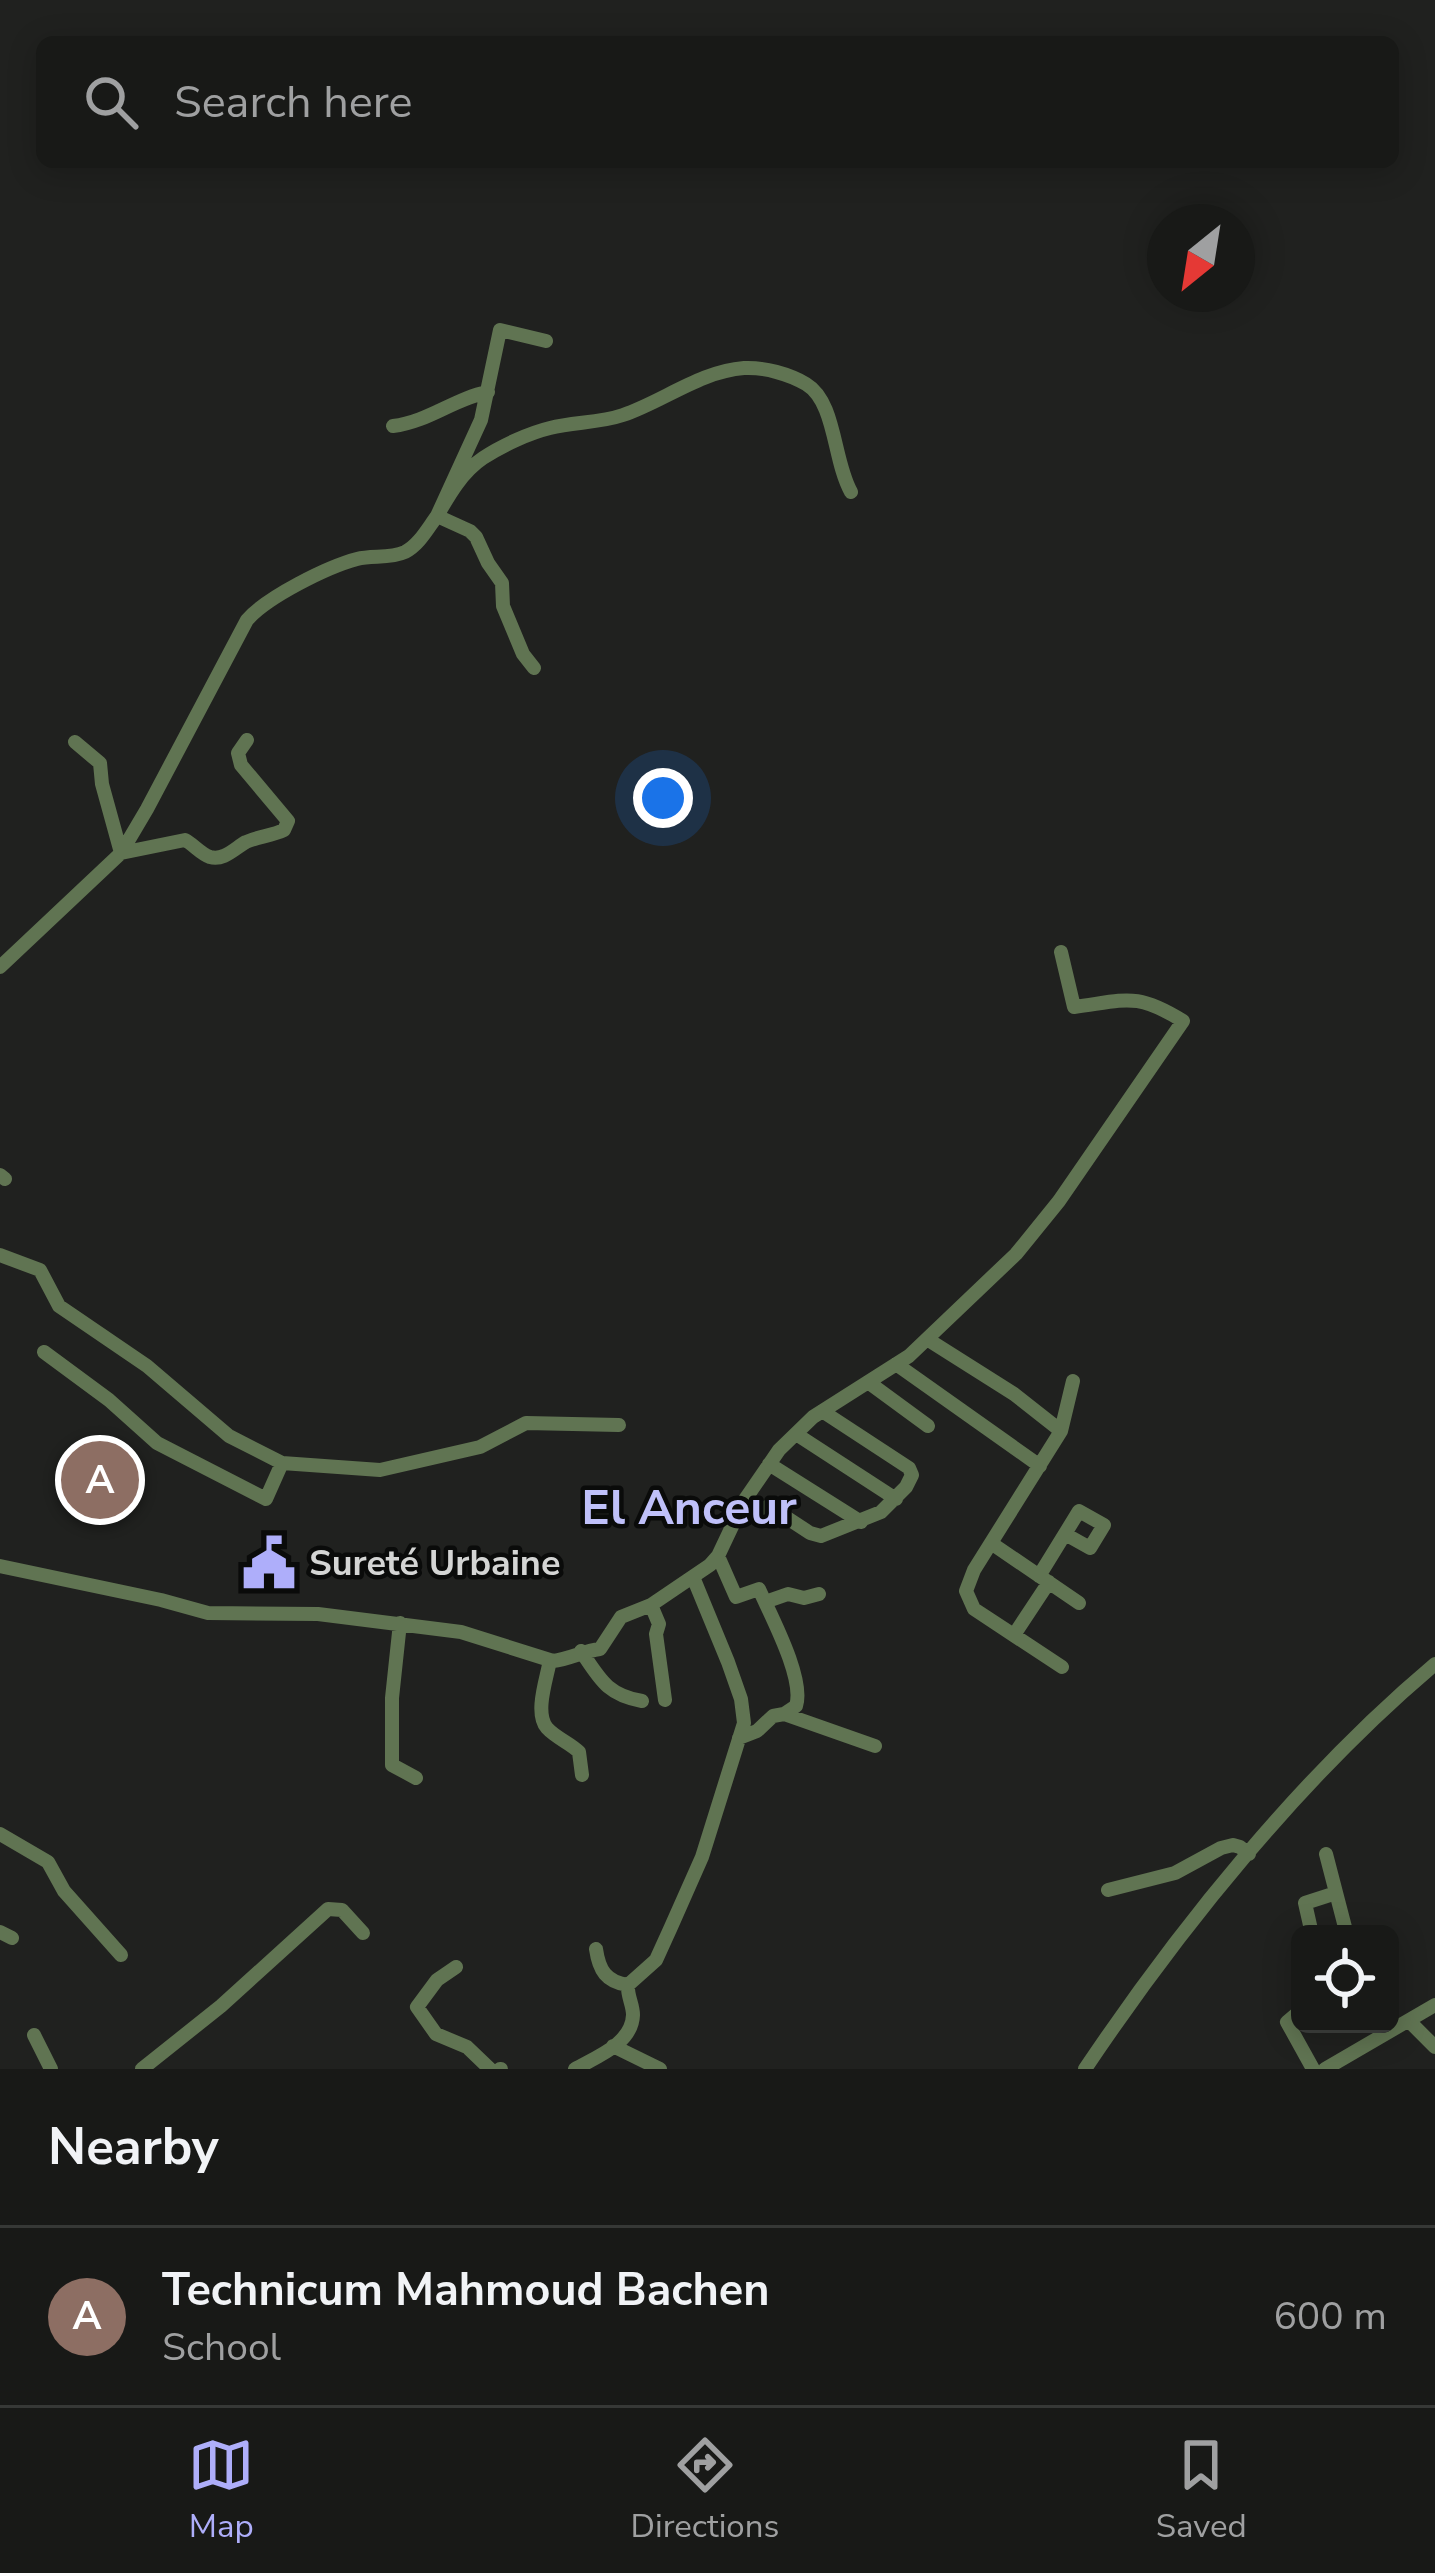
<!DOCTYPE html>
<meta charset="utf-8">
<style>
:root{--surface:#181917;--page:#212220;--text:#f1f3f6;--muted:#9fa0a1;--line:#363836;--accent:#aeaefa}
body{margin:0;font-family:"Nunito Sans",sans-serif;background:var(--page);color:var(--text)}
.controls{position:absolute;right:36px;bottom:36px;display:grid;overflow:hidden;border-radius:18px;box-shadow:0 6px 30px #0003}
.controls button{width:108px;height:108px;display:grid;place-items:center;padding:0;border:0;border-bottom:3px solid var(--line);background:var(--surface);color:var(--text);font:60px sans-serif}
.compass{position:absolute;left:1147px;top:204px;width:108px;height:108px;border-radius:50%;background:var(--surface);box-shadow:0 6px 30px #0003;rotate:210deg}
.you{position:absolute;left:663px;top:798px;width:42px;height:42px;margin:-30px;border:9px solid #fff;border-radius:50%;background:#1a73e8;box-shadow:0 0 0 18px #1a73e833}
.badge{display:grid;place-items:center;width:78px;height:78px;border-radius:50%;background:var(--accent);color:#fff;font-size:39px;font-weight:700}
.pin{position:absolute;translate:-50% -50%;border:6px solid #fff;box-shadow:0 3px 12px #0006}
.list{margin:0;padding:0;list-style:none}
h2{display:flex;justify-content:space-between;align-items:center;height:156px;margin:0;padding:0 48px;font-size:51px}
h2 small{font-size:39px;font-weight:400;color:var(--muted)}
.list li{display:grid;grid-template-columns:78px 1fr auto;gap:36px;align-items:center;box-sizing:border-box;height:180px;padding:0 48px;border-top:3px solid var(--line)}
.list b{display:block;font-size:45px;white-space:nowrap}
.list p{margin:0;font-size:39px;white-space:nowrap;color:var(--muted)}
.list em{font-size:39px;font-style:normal;color:var(--muted)}
.icon{flex:none;width:66px;height:66px;fill:none;stroke:currentColor;stroke-width:2;stroke-linecap:round;stroke-linejoin:round}
.map{position:relative;flex:none;width:1435px;height:2069px;overflow:hidden}
.search{position:absolute;background:var(--surface);box-shadow:0 6px 30px #0003;left:36px;right:36px;top:36px;height:132px;display:flex;align-items:center;gap:30px;box-sizing:border-box;padding:0 42px;border-radius:18px;color:var(--muted);font-size:45px}
.sheet{height:336px;background:var(--surface)}
nav{display:flex;justify-content:space-around;align-items:center;box-sizing:border-box;height:168px;border-top:3px solid var(--line);background:var(--surface);font-size:33px;color:var(--muted)}
nav a{display:grid;justify-items:center;gap:6px}
nav .on{color:var(--accent)}
.map>svg:first-child{display:block}
.lines{fill:none;stroke-linecap:round;stroke-linejoin:round}
.minor{stroke:#607452;stroke-width:14}
.labels{text-anchor:middle;dominant-baseline:central;stroke-width:9;stroke-linejoin:round;paint-order:stroke}
.poi-label{font-size:36px;font-weight:bold;fill:#d4d5d4;stroke:#0a0b0a;text-anchor:start}
.district-label{font-size:48px;font-weight:bold;fill:#bfc0f9;stroke:#0a0b0a}
</style>
<div class="map">
<svg width="1435" height="2069" viewBox="0 0 1435 2069">
<rect width="100%" height="100%" fill="#20211f"/>
<g class="lines">
<path class="minor" d="M546 341 500 330 481 420 437 516C449 495 462 472 483 458 501 446 529 433 550 428 574 422 600 423 623 415 662 402 701 371 744 368 764 367 789 374 806 384 836 402 833 460 851 492
M393 426C428 422 455 398 488 392
M75 742 100 763 102 784 121 853 185 840C193 844 201 854 210 857 224 861 235 848 246 842 259 836 272 836 284 830L288 821 241 765 238 753 247 740
M0 967 121 853 147 809 247 620C267 597 327 567 357 559 372 555 390 559 405 552 419 545 428 528 437 516L470 531 476 537 488 563 502 583 503 606 523 654 534 668
M0 1175 5 1179
M0 1255 40 1270 59 1306 147 1366 229 1436 282 1463 266 1499 157 1443 109 1400 44 1352
M927 1339 1014 1394 1061 1431
M896 1364 1040 1466
M868 1382 928 1426
M796 1434 896 1499
M282 1463 380 1470 480 1447 526 1423 619 1425
M769 1464 861 1522
M735 1521 769 1506 810 1533 821 1536 881 1512 906 1487 912 1475 909 1468 822 1411
M991 1543 1079 1603
M718 1556 736 1597 759 1589C771 1616 805 1679 796 1706L784 1714 773 1716 757 1731 739 1738
M0 1566 161 1600 208 1613 318 1614 461 1632 553 1661C570 1659 583 1651 600 1649L621 1617 651 1605 710 1565 718 1556 744 1501 779 1450 813 1417 909 1356 1016 1254 1059 1201 1183 1021C1136 992 1127 1000 1074 1007L1061 952
M1039 1576 1079 1511 1104 1525 1090 1548 1065 1534
M765 1602 788 1594 804 1598 819 1594
M651 1605 659 1624 656 1634 665 1700
M400 1623 392 1698V1765L416 1778
M1014 1635 1049 1582
M581 1651C600 1679 607 1695 642 1701
M550 1660C547 1678 534 1713 547 1728 556 1738 570 1743 579 1752L582 1775
M1062 1667 974 1609 966 1591 974 1570 1061 1431 1073 1381
M784 1714 875 1746
M0 1834 48 1862 64 1891 121 1955
M1326 1854 1346 1931
M1108 1890 1175 1873 1221 1848 1233 1845 1240 1847 1249 1854
M0 1932 12 1938
M1312 1934 1305 1903 1336 1893
M596 1949C599 1970 606 1982 628 1985
M456 1967 437 1980 417 2007 436 2034 467 2047 490 2069
M1300 2011 1287 2022 1313 2069
M1410 2022 1435 2047
M34 2035 51 2069
M613 2046 660 2069
M142 2069 221 2006 328 1909 342 1910 363 1933
M500 2069H501
M575 2069C596 2057 632 2044 633 2015 633 2004 627 1996 628 1985L656 1960 671 1927 702 1857 744 1723 741 1699 728 1662 693 1577
M1085 2069C1181 1926 1303 1775 1435 1664
M1325 2069 1435 2005"/>
</g>
<defs>
<symbol id="civic-bare" viewBox="-9 -9 18 18"><path d="M-.6-6.5H3V-4.5H.6V-3L4-1V1h2V6H-6V1h2V-1L-.6-3ZM-1.2 2.5V6h2.4V2.5Z" fill="#aeaefa" stroke="#0a0b0a" stroke-width="2.5" paint-order="stroke"/></symbol>
</defs>
<g fill-rule="evenodd">
<use href="#civic-bare" x="231" y="1525" width="76" height="76"/>
</g>
<g class="labels">
<g class="poi-label">
<text x="309" y="1563">Sureté Urbaine</text>
</g>
<g class="district-label">
<text x="689" y="1508">El Anceur</text>
</g>
</g>
</svg>
<div class="controls">
<button><svg class="icon" aria-label="locate" viewBox="0 0 24 24"><circle cx="12" cy="12" r="6"/><path d="M12 2v4M12 18v4M2 12h4M18 12h4"/></svg></button>
</div>
<svg class="compass" viewBox="-18 -18 36 36"><path d="M0-13l5 13h-10z" fill="#e53935"/><path d="M0 13l5-13h-10z" fill="#9fa0a1"/></svg>
<div class="you"></div>
<div class="pin badge" style="left:100px;top:1480px;background:#8d6e63">A</div>
<div class="search"><svg class="icon" aria-label="search" viewBox="0 0 24 24"><circle cx="10" cy="10" r="6"/><path d="M15 15l6 6"/></svg>Search here</div>
</div>
<section class="sheet">
<h2>Nearby<small></small></h2>
<ul class="list">
<li><span class="badge" style="background:#8d6e63">A</span><div><b>Technicum Mahmoud Bachen</b><p>School</p></div><em>600 m</em></li>
</ul>
</section>
<nav>
<a class="on"><svg class="icon" aria-label="map" viewBox="0 0 24 24"><path d="M3 6l6-2 6 2 6-2v14l-6 2-6-2-6 2zM9 4v14M15 6v14"/></svg>Map</a>
<a><svg class="icon" aria-label="directions" viewBox="0 0 24 24"><path d="M12 3l9 9-9 9-9-9zM9 14v-3h6M13 9l2 2-2 2"/></svg>Directions</a>
<a><svg class="icon" aria-label="saved" viewBox="0 0 24 24"><path d="M7 4h10v16l-5-4-5 4z"/></svg>Saved</a>
</nav>
